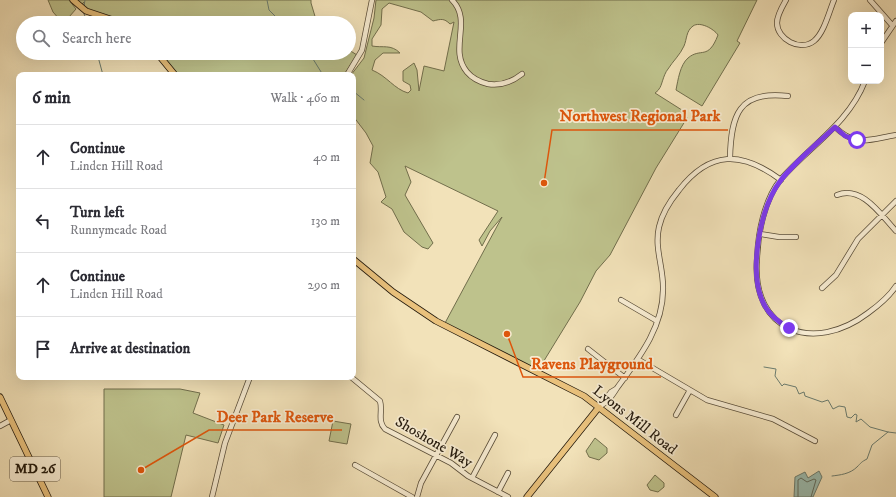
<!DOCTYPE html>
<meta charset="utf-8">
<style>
:root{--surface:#fff;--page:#f2f2f3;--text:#2b2b33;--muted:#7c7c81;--line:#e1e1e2}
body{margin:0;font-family:"IM FELL DW Pica",serif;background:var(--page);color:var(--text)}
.controls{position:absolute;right:12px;top:12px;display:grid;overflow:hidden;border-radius:8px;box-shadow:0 4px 16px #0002}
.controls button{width:36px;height:36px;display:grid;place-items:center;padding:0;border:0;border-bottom:1px solid var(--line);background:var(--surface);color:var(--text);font:20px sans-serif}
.stop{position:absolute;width:12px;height:12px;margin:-9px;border:3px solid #7c3aed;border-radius:50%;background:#fff}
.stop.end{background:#7c3aed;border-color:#fff;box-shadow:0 1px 4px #0008}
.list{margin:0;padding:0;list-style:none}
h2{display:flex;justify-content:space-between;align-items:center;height:52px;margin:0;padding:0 16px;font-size:17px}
h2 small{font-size:13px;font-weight:400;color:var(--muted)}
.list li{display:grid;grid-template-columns:26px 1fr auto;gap:12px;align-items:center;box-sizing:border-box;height:64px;padding:0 16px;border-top:1px solid var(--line)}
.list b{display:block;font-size:15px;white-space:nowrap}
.list p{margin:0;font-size:13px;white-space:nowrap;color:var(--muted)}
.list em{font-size:13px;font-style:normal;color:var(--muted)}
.icon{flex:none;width:22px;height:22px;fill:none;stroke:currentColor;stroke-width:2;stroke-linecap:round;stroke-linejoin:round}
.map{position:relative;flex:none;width:896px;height:497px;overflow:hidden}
.search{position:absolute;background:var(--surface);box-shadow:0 4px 16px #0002;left:16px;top:16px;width:340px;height:44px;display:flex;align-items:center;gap:10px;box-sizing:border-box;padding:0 14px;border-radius:22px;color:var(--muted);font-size:15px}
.panel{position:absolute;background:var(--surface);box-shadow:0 4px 16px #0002;left:16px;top:72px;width:340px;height:308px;border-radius:8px}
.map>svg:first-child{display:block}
.green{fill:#bec28c;stroke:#716e4c;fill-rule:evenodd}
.water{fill:#9bbdb1;stroke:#6b7c6f}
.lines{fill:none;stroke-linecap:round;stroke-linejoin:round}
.shore{stroke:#606c5f;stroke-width:1}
.stream{stroke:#6b7c6f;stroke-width:1}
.minor-casing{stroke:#584c38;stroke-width:6}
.major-casing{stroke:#241a0d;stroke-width:7}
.minor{stroke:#f7ecd2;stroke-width:4.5}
.major{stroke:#e9c17c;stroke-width:5.5}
.route{stroke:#7c3aed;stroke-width:5}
.labels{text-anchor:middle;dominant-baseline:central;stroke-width:3.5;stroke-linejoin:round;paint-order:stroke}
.shield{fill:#f7ecd2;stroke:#635948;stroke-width:1}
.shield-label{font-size:14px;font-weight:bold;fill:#241a0d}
.street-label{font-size:15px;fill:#241a0d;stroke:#f7ecd2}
.leader{fill:none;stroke:#de560c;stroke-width:1.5}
.callout-dot{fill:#de560c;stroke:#f7ecd2;stroke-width:1.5}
.callout-label{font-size:16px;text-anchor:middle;font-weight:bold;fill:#de560c;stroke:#f7ecd2;stroke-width:3.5;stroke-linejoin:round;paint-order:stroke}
</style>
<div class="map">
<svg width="896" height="497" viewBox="0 0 896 497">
<rect width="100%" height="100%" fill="#f2e2b9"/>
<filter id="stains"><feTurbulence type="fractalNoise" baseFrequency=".005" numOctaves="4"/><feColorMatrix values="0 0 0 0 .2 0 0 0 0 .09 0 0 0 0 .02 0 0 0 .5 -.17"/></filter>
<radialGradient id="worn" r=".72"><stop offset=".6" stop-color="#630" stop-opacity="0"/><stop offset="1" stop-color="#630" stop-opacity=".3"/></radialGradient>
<path class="green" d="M48 0H69L76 9 69 17 60 20 53 12Z
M77 0H311V3L317 23H128L87 10 84 6V2L81 5Z
M376 0H757L737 41 740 43 702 106 676 90C678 80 680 65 688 58 701 47 708 61 718 35 714 29 700 21 693 26 686 31 687 39 684 46 680 55 673 61 668 69 663 75 662 86 659 89 658 91 656 92 655 93L685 112 687 118 656 168 610 255 596 271 580 302 542 364 537 365 535 369 445 323 502 217 490 231 482 246 479 240 498 211 405 166 411 182 405 195 433 243 428 249 422 247 404 232 392 209 381 202 386 197 378 172 370 163 373 146 366 133 353 116V75H351L364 58 374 18ZM389 3 421 12 433 21C441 19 444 18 450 24L454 22 444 71 424 66 419 91 417 70 414 63 403 71V81L410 85 411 90 408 93C394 89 387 76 372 70L375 60 383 53H400C391 44 383 48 372 46V39L381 25 382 9Z
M349 50 357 55 344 75H178L159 53H349Z
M104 389H180L200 393 193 413 224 425 218 443 186 435 171 497H104Z
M333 421 351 424 347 444 329 441Z
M595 438 607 448V453L599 460 589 457 586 451Z
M655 475 664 483V487L658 492 650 490 647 485Z"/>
<path class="water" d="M819 471 822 477 813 497H794L795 477 805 472 808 478Z"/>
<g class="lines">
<path class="shore" d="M798 497V480L801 478 807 482 814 479 816 480 811 497"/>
<path class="stream" d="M267 0 269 10 282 23
M84 6 85 0
M84 14 88 23
M97 53 103 75
M303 53 313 59 323 75
M353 91 364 100
M764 367 776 369 775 376 782 386 784 384 796 387 799 394 804 392 805 396 822 402 828 400 833 409 839 406 845 407 847 417 851 418 855 414 857 415 856 422 861 419 870 427 888 432 896 433
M832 476C840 475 850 474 857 467 861 463 861 462 867 459L872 445 888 432"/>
<defs>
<path id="minor" d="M452 0C473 21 448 49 467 72 472 78 480 82 488 84 501 86 512 82 522 74
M786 0C782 7 777 15 777 23 777 39 800 52 814 41 824 33 829 12 834 0
M870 0 892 25
M881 43 896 21
M347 75 362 50 372 0
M865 81C849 123 810 146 781 179 764 200 758 233 757 259 751 332 814 354 868 313 879 305 889 297 896 286
M835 127C856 148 871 139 896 135
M730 158C731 116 738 90 788 96
M837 195C862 185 881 215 896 231
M761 234 779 237H796
M822 288 836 275 858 239 896 201
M621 300 657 321
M588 349 625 378
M639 360 707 400 773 419 815 441
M351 377 380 401C383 411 377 421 385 429L451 463 468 476 508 497
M600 406 611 392 616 389
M599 407C608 402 612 396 617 388 638 359 663 328 663 290 664 268 654 249 659 227 662 213 670 201 679 190 710 150 742 151 781 180
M676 415 690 390
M0 426 11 420
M355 465 412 497
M472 478 495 435
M498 492 508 473
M212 497 225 443 250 377
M417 497 421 483 457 417"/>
<path id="major" d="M73 0 86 11 122 23
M157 53 175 75
M353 259 393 292 436 321 584 396 715 497
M0 397 48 497
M527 497 599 407"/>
</defs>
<use href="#minor" class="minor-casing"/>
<use href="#major" class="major-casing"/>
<use href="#minor" class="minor"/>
<use href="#major" class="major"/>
</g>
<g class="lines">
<path class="route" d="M789 328C778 322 767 313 762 300 749 269 760 207 781 180 796 161 817 144 835 127L845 136 857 140"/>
</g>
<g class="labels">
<rect class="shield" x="10" y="457" width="50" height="24" rx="3"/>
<g class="shield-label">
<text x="35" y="469">MD 26</text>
</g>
<g class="street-label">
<text transform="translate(635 420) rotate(38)">Lyons Mill Road</text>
<text transform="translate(434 442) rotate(30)">Shoshone Way</text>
</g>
</g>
<path class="leader" d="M544 183L552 130H728M507 334L523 377H661M141 470L209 430H342"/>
<g class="callout-dot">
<circle cx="544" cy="183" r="4"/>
<circle cx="507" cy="334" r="4"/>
<circle cx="141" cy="470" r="4"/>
</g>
<g class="callout-label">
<text x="640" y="121">Northwest Regional Park</text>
<text x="592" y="369">Ravens Playground</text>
<text x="275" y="422">Deer Park Reserve</text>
</g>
<rect width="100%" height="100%" filter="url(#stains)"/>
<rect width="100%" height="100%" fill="url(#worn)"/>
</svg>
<div class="controls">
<button>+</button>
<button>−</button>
</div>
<div class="stop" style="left:857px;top:140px"></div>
<div class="stop end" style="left:789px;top:328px"></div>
<div class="search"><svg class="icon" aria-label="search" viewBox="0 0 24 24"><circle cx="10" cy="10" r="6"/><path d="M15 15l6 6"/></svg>Search here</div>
<section class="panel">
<h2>6 min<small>Walk · 460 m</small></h2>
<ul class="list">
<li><svg class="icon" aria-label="ahead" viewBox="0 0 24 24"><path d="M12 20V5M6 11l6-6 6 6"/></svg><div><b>Continue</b><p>Linden Hill Road</p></div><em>40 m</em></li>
<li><svg class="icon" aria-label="left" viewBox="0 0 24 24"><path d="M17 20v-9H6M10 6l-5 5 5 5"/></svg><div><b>Turn left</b><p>Runnymeade Road</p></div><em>130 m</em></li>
<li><svg class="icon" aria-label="ahead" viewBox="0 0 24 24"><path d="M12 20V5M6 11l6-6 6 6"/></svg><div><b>Continue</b><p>Linden Hill Road</p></div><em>290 m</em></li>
<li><svg class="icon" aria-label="arrive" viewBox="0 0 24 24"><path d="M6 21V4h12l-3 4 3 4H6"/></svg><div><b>Arrive at destination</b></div></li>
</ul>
</section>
</div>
